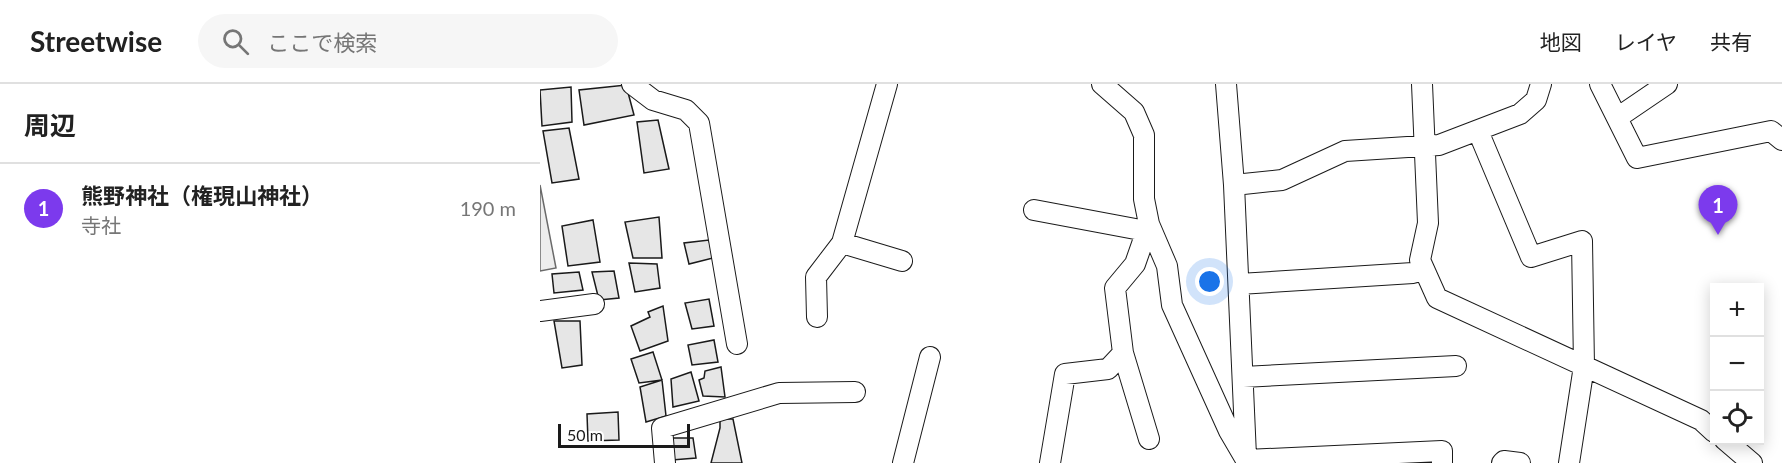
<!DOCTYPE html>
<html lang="ja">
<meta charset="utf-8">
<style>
:root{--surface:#fff;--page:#f6f6f6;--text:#222;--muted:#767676;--line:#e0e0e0;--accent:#7c3aed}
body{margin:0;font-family:Lato,"Noto Sans JP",sans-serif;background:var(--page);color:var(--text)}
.controls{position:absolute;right:18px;bottom:18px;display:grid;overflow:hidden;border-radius:0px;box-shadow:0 3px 15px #0003}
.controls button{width:54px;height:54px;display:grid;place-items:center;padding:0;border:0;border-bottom:2px solid var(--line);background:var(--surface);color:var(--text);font:30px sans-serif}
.scale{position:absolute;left:18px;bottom:15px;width:132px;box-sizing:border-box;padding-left:6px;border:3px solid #1a1a1a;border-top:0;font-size:16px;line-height:21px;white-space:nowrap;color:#1a1a1a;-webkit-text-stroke:4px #fff;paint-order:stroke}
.you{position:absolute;left:670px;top:198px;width:21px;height:21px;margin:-15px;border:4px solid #fff;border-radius:50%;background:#1a73e8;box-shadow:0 0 0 9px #1a73e833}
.badge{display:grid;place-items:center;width:39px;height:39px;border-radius:50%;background:var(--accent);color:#fff;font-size:20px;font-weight:700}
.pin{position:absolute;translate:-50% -50px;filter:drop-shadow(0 2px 3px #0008)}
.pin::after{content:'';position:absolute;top:32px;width:21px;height:18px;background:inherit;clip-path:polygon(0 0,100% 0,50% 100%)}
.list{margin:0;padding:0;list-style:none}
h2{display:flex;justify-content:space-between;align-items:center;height:78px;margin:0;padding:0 24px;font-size:26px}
h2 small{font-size:20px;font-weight:400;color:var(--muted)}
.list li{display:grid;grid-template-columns:39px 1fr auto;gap:18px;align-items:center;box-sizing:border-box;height:90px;padding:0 24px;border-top:2px solid var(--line)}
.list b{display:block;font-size:22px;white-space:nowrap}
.list p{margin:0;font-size:20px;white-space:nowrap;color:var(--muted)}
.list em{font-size:20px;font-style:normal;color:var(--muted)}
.icon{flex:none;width:33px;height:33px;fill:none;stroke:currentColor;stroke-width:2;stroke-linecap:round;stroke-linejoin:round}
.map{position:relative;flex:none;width:1242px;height:379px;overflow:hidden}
header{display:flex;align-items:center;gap:36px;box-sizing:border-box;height:84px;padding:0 30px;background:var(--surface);border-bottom:2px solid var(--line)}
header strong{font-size:28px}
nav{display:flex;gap:33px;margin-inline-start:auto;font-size:21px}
.search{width:420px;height:54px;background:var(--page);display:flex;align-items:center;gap:15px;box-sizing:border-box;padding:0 21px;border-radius:33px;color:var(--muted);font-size:22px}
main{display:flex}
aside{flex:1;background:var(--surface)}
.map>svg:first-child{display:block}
.built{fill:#ededed;stroke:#6a6a6a;stroke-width:1.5}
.building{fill:#e6e6e6;stroke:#1a1a1a;stroke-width:1.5}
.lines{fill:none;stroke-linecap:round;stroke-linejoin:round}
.minor-casing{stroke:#1a1a1a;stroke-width:22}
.minor{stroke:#fff;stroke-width:20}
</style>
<header>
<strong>Streetwise</strong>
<div class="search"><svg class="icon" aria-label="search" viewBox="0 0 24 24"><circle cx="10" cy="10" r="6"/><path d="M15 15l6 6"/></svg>ここで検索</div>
<nav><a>地図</a><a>レイヤ</a><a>共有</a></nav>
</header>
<main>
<aside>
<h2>周辺<small></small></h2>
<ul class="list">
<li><span class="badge">1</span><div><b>熊野神社（権現山神社）</b><p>寺社</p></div><em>190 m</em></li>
</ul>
</aside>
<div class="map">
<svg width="1242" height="379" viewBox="0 0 1242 379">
<rect width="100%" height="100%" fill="#fff"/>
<path class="built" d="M0 101 16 184 0 187Z"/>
<path class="building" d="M86 1 94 31 44 41 39 6Z
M31 3 32 38 2 42 0 6Z
M118 36 129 85 104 89 97 38Z
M29 44 39 95 12 99 3 47Z
M119 133 122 174H93L85 138Z
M53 136 60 178 28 182 22 142Z
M169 156 173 174 149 180 144 159Z
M89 179 117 180 120 204 95 208Z
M74 187 79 214 59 216 52 188Z
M39 188 43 206 14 209 12 190Z
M169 215 174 242 152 245 145 219Z
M123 222 128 257 100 267 91 242 110 233 108 228Z
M14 237H40L42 281 22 284Z
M174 256 178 278 152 281 148 261Z
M113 268 122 296 99 299 91 275Z
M181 283 185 313 163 312 159 296 164 294 165 287Z
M151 288 159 317 133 323 131 295Z
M122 296 126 332 106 338 100 303Z
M78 328 79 356 48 357 47 330Z
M180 335H193L202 379H171L180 344Z
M129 354H153L156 374 132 376Z"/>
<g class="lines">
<defs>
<path id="minor" d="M92 0 113 16 146 26 159 39 197 260
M562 0 594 28 604 51V115L609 140 627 182 632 221 689 347 706 376 902 367V379
M686 0 694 101 706 372
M882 0 888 139 880 176 897 214 1161 336 1174 348
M1060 0 1097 74 1231 47 1242 56
M1077 34 1127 0
M938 47 991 173 1042 157 1044 282 1029 379
M694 101 742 96 805 67 899 61 980 30 996 16 1001 0
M494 126 606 147
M302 159 362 177
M699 200 873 189
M0 227 54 220
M277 233 276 193 302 159 347 0
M583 269 609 355
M703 293 916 282
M1185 356 1212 379
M125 379 122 344 239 309 315 308
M363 379 390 273
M510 379 525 290 568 285 583 269 575 204 595 180 609 140
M962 379 964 377 980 379"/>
</defs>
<use href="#minor" class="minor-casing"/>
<use href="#minor" class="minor"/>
</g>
</svg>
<div class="controls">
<button>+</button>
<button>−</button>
<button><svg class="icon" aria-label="locate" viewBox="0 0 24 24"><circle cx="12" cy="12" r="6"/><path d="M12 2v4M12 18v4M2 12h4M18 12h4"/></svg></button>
</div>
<div class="scale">50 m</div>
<div class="you"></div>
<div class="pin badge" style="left:1178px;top:151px">1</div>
</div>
</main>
